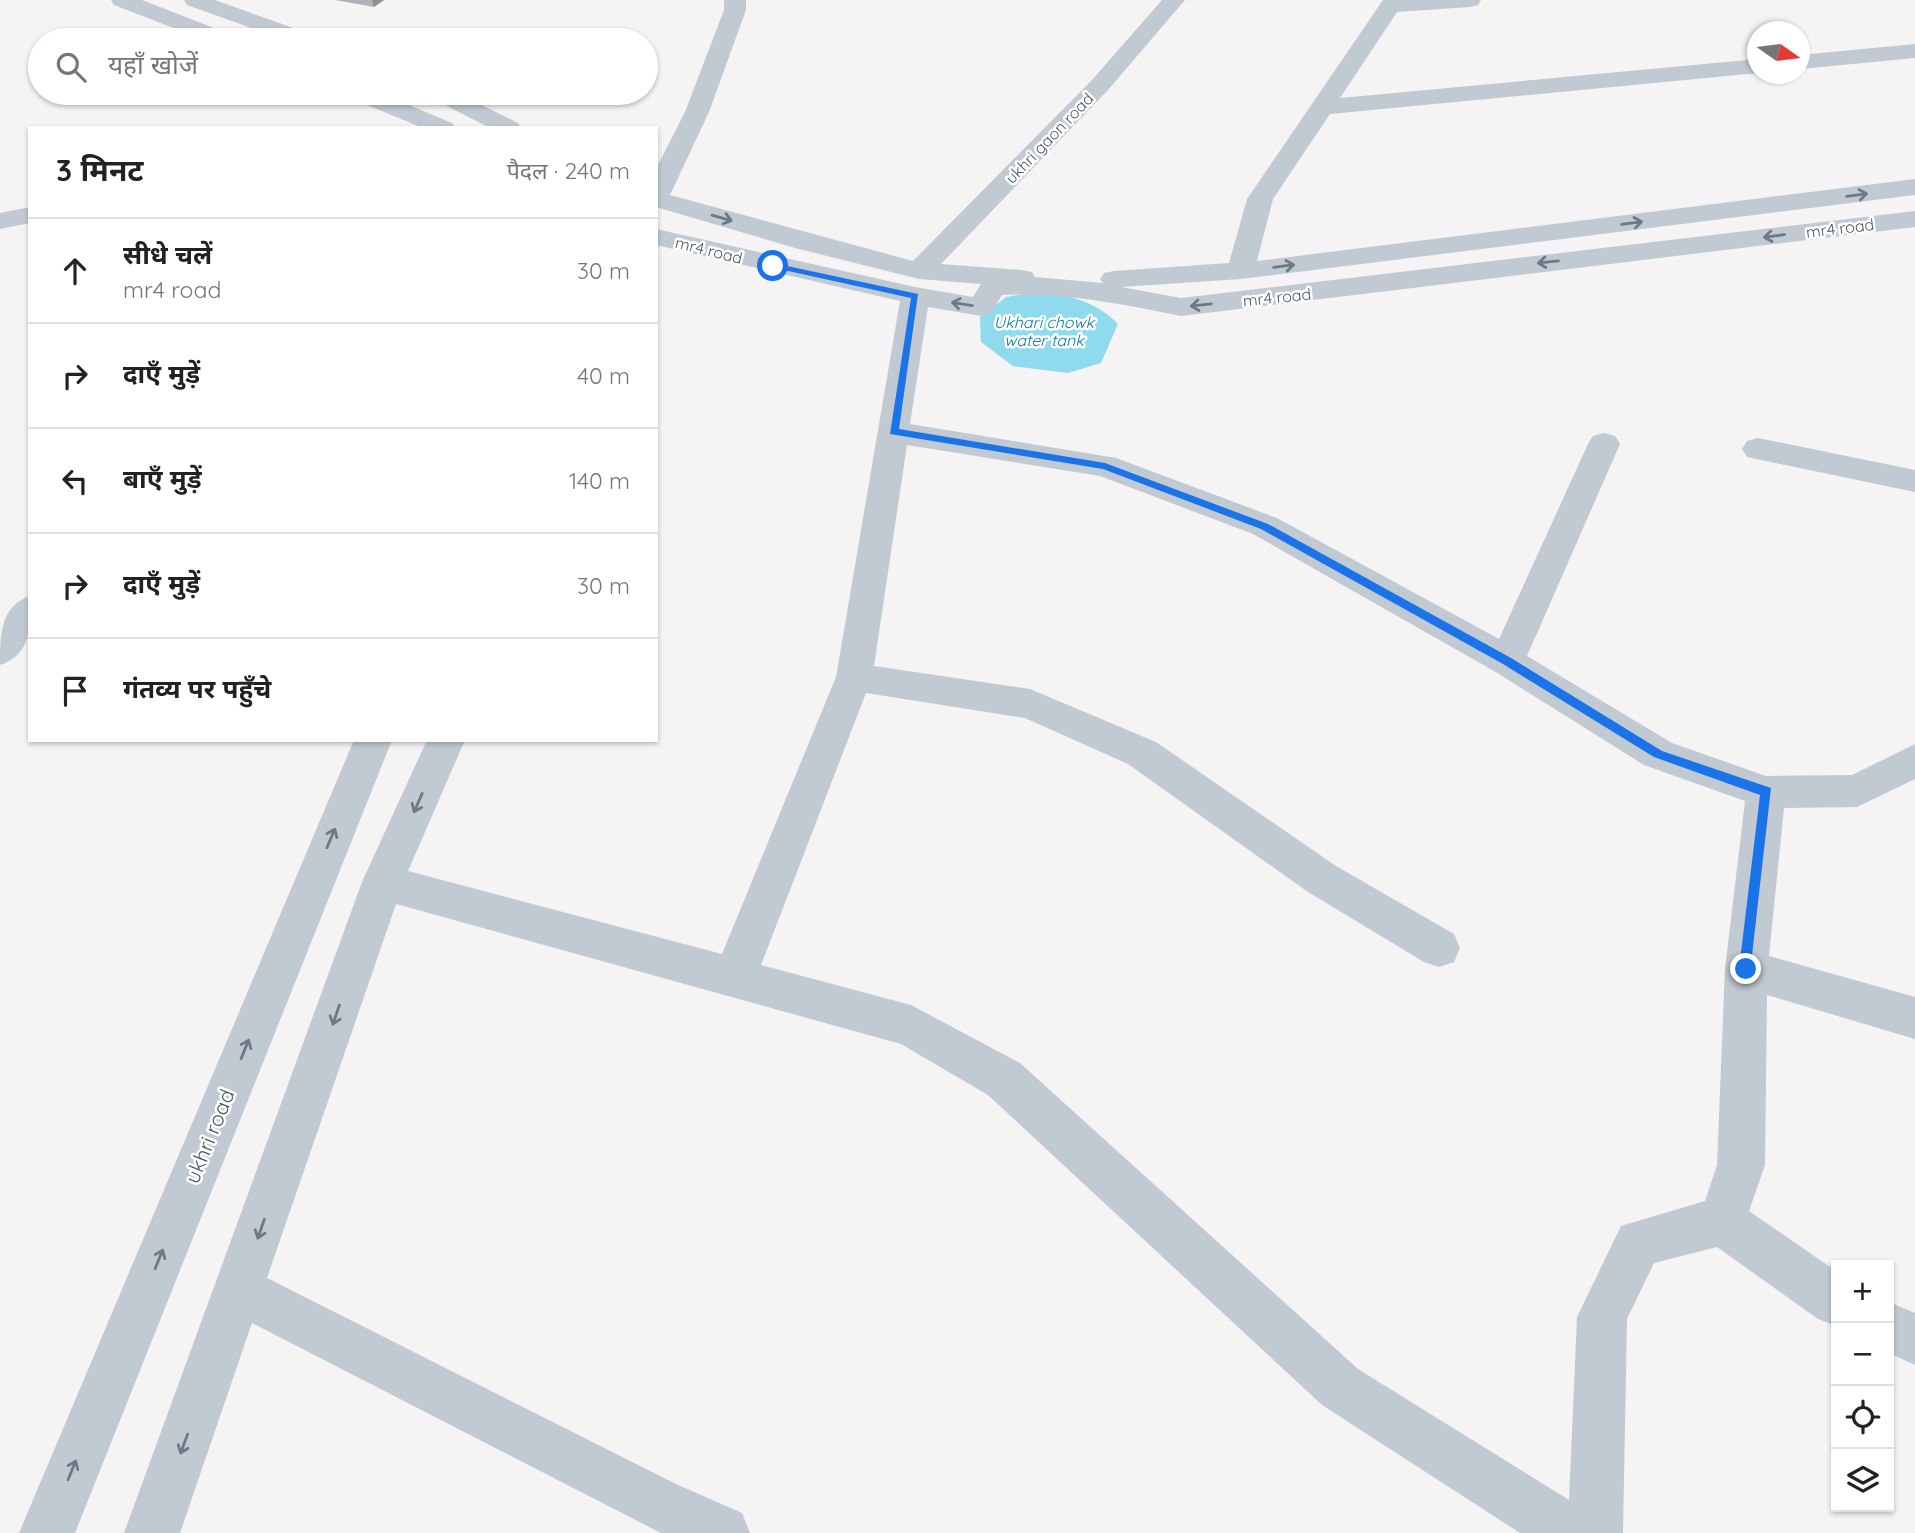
<!DOCTYPE html>
<html lang="hi">
<meta charset="utf-8">
<style>
:root{--surface:#fff;--page:#f2f2f2;--text:#222;--muted:#767676;--line:#e0e0e0}
body{margin:0;font-family:Quicksand,"Noto Sans Devanagari",sans-serif;background:var(--page);color:var(--text)}
.controls{position:absolute;right:21px;bottom:21px;display:grid;overflow:hidden;border-radius:0px;box-shadow:0 2px 5px #0004}
.controls button{width:63px;height:63px;display:grid;place-items:center;padding:0;border:0;border-bottom:2px solid var(--line);background:var(--surface);color:var(--text);font:35px sans-serif}
.compass{position:absolute;left:1747px;top:21px;width:63px;height:63px;border-radius:50%;background:var(--surface);box-shadow:0 2px 5px #0004;rotate:104deg}
.stop{position:absolute;width:21px;height:21px;margin:-16px;border:5px solid #1a73e8;border-radius:50%;background:#fff}
.stop.end{background:#1a73e8;border-color:#fff;box-shadow:0 2px 7px #0008}
.list{margin:0;padding:0;list-style:none}
h2{display:flex;justify-content:space-between;align-items:center;height:91px;margin:0;padding:0 28px;font-size:30px}
h2 small{font-size:23px;font-weight:400;color:var(--muted)}
.list li{display:grid;grid-template-columns:46px 1fr auto;gap:21px;align-items:center;box-sizing:border-box;height:105px;padding:0 28px;border-top:2px solid var(--line)}
.list b{display:block;font-size:26px;white-space:nowrap}
.list p{margin:0;font-size:23px;white-space:nowrap;color:var(--muted)}
.list em{font-size:23px;font-style:normal;color:var(--muted)}
.icon{flex:none;width:38px;height:38px;fill:none;stroke:currentColor;stroke-width:2;stroke-linecap:round;stroke-linejoin:round}
.map{position:relative;flex:none;width:1915px;height:1533px;overflow:hidden}
.search{position:absolute;background:var(--surface);box-shadow:0 2px 5px #0004;left:28px;top:28px;width:630px;height:77px;display:flex;align-items:center;gap:18px;box-sizing:border-box;padding:0 24px;border-radius:38px;color:var(--muted);font-size:26px}
.panel{position:absolute;background:var(--surface);box-shadow:0 2px 5px #0004;left:28px;top:126px;width:630px;height:616px;border-radius:0px}
.map>svg:first-child{display:block}
.water{fill:#90daee}
.lines{fill:none;stroke-linecap:round;stroke-linejoin:round}
.minor{fill:#c1cad2;fill-rule:evenodd}
.wall{fill:#b0b2b7}
.shaded-wall{fill:#909195}
.oneway{stroke:#6e7983}
.route{fill:#1a73e8}
.labels{text-anchor:middle;dominant-baseline:central;stroke-width:5;stroke-linejoin:round;paint-order:stroke}
.far-street-label{font-size:16px;fill:#4a5661;stroke:#fff}
.far-water-label{font-size:16px;font-style:italic;fill:#0c7c9b;stroke:#fff}
.near-street-label{font-size:21px;fill:#4a5661;stroke:#fff}
</style>
<div class="map">
<svg width="1915" height="1533" viewBox="0 0 1915 1533">
<rect width="100%" height="100%" fill="#f5f3f3"/>
<path class="water" d="M1040 291C1071 296 1095 301 1118 324L1101 363 1068 373 1013 366 981 342 980 317 1006 297Z"/>
<g class="lines">
<path class="minor" d="M111 0H142L232 35 235 40H205L114 5Z
M184 0H215L313 35 316 40H285L187 5Z
M724 0H746V10L709 112 670 195 913 261 1092 80 1162 0H1185L1108 90 941 264 1022 270 1032 272 1035 277 1103 283 1100 279 1104 273 1114 271 1229 263 1247 199 1383 0H1481L1478 5 1470 7 1397 12 1340 98 1758 59V73L1330 114 1273 199 1257 261 1915 179V195L1241 279 1121 287 1181 298 1915 211V227L1181 316C1121 304 1064 292 1002 295L991 313 981 316 928 307 910 424 1116 458 1277 518 1499 639 1588 444 1593 436 1604 433 1615 436 1620 444 1527 656 1672 743 1766 776 1852 775 1915 744V779L1857 807 1784 808 1769 956 1915 997V1039L1767 995 1765 1165 1749 1211 1836 1271V1326L1818 1319 1717 1247 1654 1263 1627 1319 1623 1533H1520L1322 1405 988 1095 901 1044 396 904 267 1278 676 1484 742 1513 750 1533H661L252 1323 180 1533H124L362 882 427 740H465L408 871 722 954 836 677 900 301 656 245V229L915 287 973 297 981 284 919 279 795 248 656 207V169L685 112 724 10ZM907 445 1100 476 1253 534 1494 671 1644 765 1745 801 1725 969 1717 1165 1705 1201 1621 1226 1577 1317 1569 1500 1358 1369 1020 1063 911 1005 761 965 866 693 1025 718 1128 764 1308 892 1424 962 1439 967 1454 962 1460 948 1454 934 1336 866 1156 742 1030 689 874 666Z
M1915 44V58L1800 69V55Z
M346 93H380L452 123 455 128H423L350 98Z
M427 93H457L518 123 521 128H490L431 98Z
M30 207V223L0 229V213Z
M1758 438 1915 470V492L1747 457 1742 449 1747 441Z
M30 596C30 625 33 654 0 665 0 636 0 606 30 596Z
M354 740H392L75 1533H19Z
M1889 1302 1915 1313V1365L1889 1353Z"/>
</g>
<path class="wall" d="M335 0H384L374 7Z"/>
<path class="shaded-wall" d="M372 0H384L374 7Z"/>
<defs><path id="oneway-shaft" d="M-6 0H5M1.5-3L5.5 0L1.5 3" fill="none" stroke-width="1.6" stroke-linecap="round" stroke-linejoin="round" transform="scale(1.75)"/></defs>
<g class="oneway">
<use href="#oneway-shaft" transform="translate(1857 195) rotate(-7)"/>
<use href="#oneway-shaft" transform="translate(722 218) rotate(16)"/>
<use href="#oneway-shaft" transform="translate(1632 223) rotate(-7)"/>
<use href="#oneway-shaft" transform="translate(1774 236) rotate(173)"/>
<use href="#oneway-shaft" transform="translate(1548 262) rotate(174)"/>
<use href="#oneway-shaft" transform="translate(1284 266) rotate(-7)"/>
<use href="#oneway-shaft" transform="translate(962 304) rotate(-171)"/>
<use href="#oneway-shaft" transform="translate(1201 305) rotate(174)"/>
<use href="#oneway-shaft" transform="translate(418 803) rotate(114)"/>
<use href="#oneway-shaft" transform="translate(331 838) rotate(-67)"/>
<use href="#oneway-shaft" transform="translate(336 1015) rotate(109)"/>
<use href="#oneway-shaft" transform="translate(245 1049) rotate(-68)"/>
<use href="#oneway-shaft" transform="translate(261 1229) rotate(109)"/>
<use href="#oneway-shaft" transform="translate(159 1259) rotate(-68)"/>
<use href="#oneway-shaft" transform="translate(184 1444) rotate(110)"/>
<use href="#oneway-shaft" transform="translate(72 1470) rotate(-68)"/>
</g>
<path class="route" d="M773 263 918 294 899 429 1105 463 1268 524 1511 658 1662 751 1771 788 1750 973H1741L1739 969 1760 795 1654 757 1503 664 1261 529 1103 469 890 434 911 298 770 267Z"/>
<g class="labels">
<g class="far-street-label">
<text transform="translate(1049 138) rotate(-46)">ukhri gaon road</text>
<text transform="translate(1840 228) rotate(-7)">mr4 road</text>
<text transform="translate(709 250) rotate(14)">mr4 road</text>
<text transform="translate(1277 297) rotate(-6)">mr4 road</text>
</g>
<g class="far-water-label">
<text x="1044" y="322">Ukhari chowk<tspan x="1044" dy="18">water tank</tspan></text>
</g>
<g class="near-street-label">
<text transform="translate(209 1136) rotate(-68)">ukhri road</text>
</g>
</g>
</svg>
<div class="controls">
<button>+</button>
<button>−</button>
<button><svg class="icon" aria-label="locate" viewBox="0 0 24 24"><circle cx="12" cy="12" r="6"/><path d="M12 2v4M12 18v4M2 12h4M18 12h4"/></svg></button>
<button><svg class="icon" aria-label="layers" viewBox="0 0 24 24"><path d="M12 4l9 5-9 5-9-5zM3 14l9 5 9-5"/></svg></button>
</div>
<svg class="compass" viewBox="-18 -18 36 36"><path d="M0-13l5 13h-10z" fill="#e53935"/><path d="M0 13l5-13h-10z" fill="#767676"/></svg>
<div class="stop" style="left:773px;top:266px"></div>
<div class="stop end" style="left:1746px;top:969px"></div>
<div class="search"><svg class="icon" aria-label="search" viewBox="0 0 24 24"><circle cx="10" cy="10" r="6"/><path d="M15 15l6 6"/></svg>यहाँ खोजें</div>
<section class="panel">
<h2>3 मिनट<small>पैदल · 240 m</small></h2>
<ul class="list">
<li><svg class="icon" aria-label="ahead" viewBox="0 0 24 24"><path d="M12 20V5M6 11l6-6 6 6"/></svg><div><b>सीधे चलें</b><p>mr4 road</p></div><em>30 m</em></li>
<li><svg class="icon" aria-label="right" viewBox="0 0 24 24"><path d="M7 20v-9h11M14 6l5 5-5 5"/></svg><div><b>दाएँ मुड़ें</b></div><em>40 m</em></li>
<li><svg class="icon" aria-label="left" viewBox="0 0 24 24"><path d="M17 20v-9H6M10 6l-5 5 5 5"/></svg><div><b>बाएँ मुड़ें</b></div><em>140 m</em></li>
<li><svg class="icon" aria-label="right" viewBox="0 0 24 24"><path d="M7 20v-9h11M14 6l5 5-5 5"/></svg><div><b>दाएँ मुड़ें</b></div><em>30 m</em></li>
<li><svg class="icon" aria-label="arrive" viewBox="0 0 24 24"><path d="M6 21V4h12l-3 4 3 4H6"/></svg><div><b>गंतव्य पर पहुँचे</b></div></li>
</ul>
</section>
</div>
